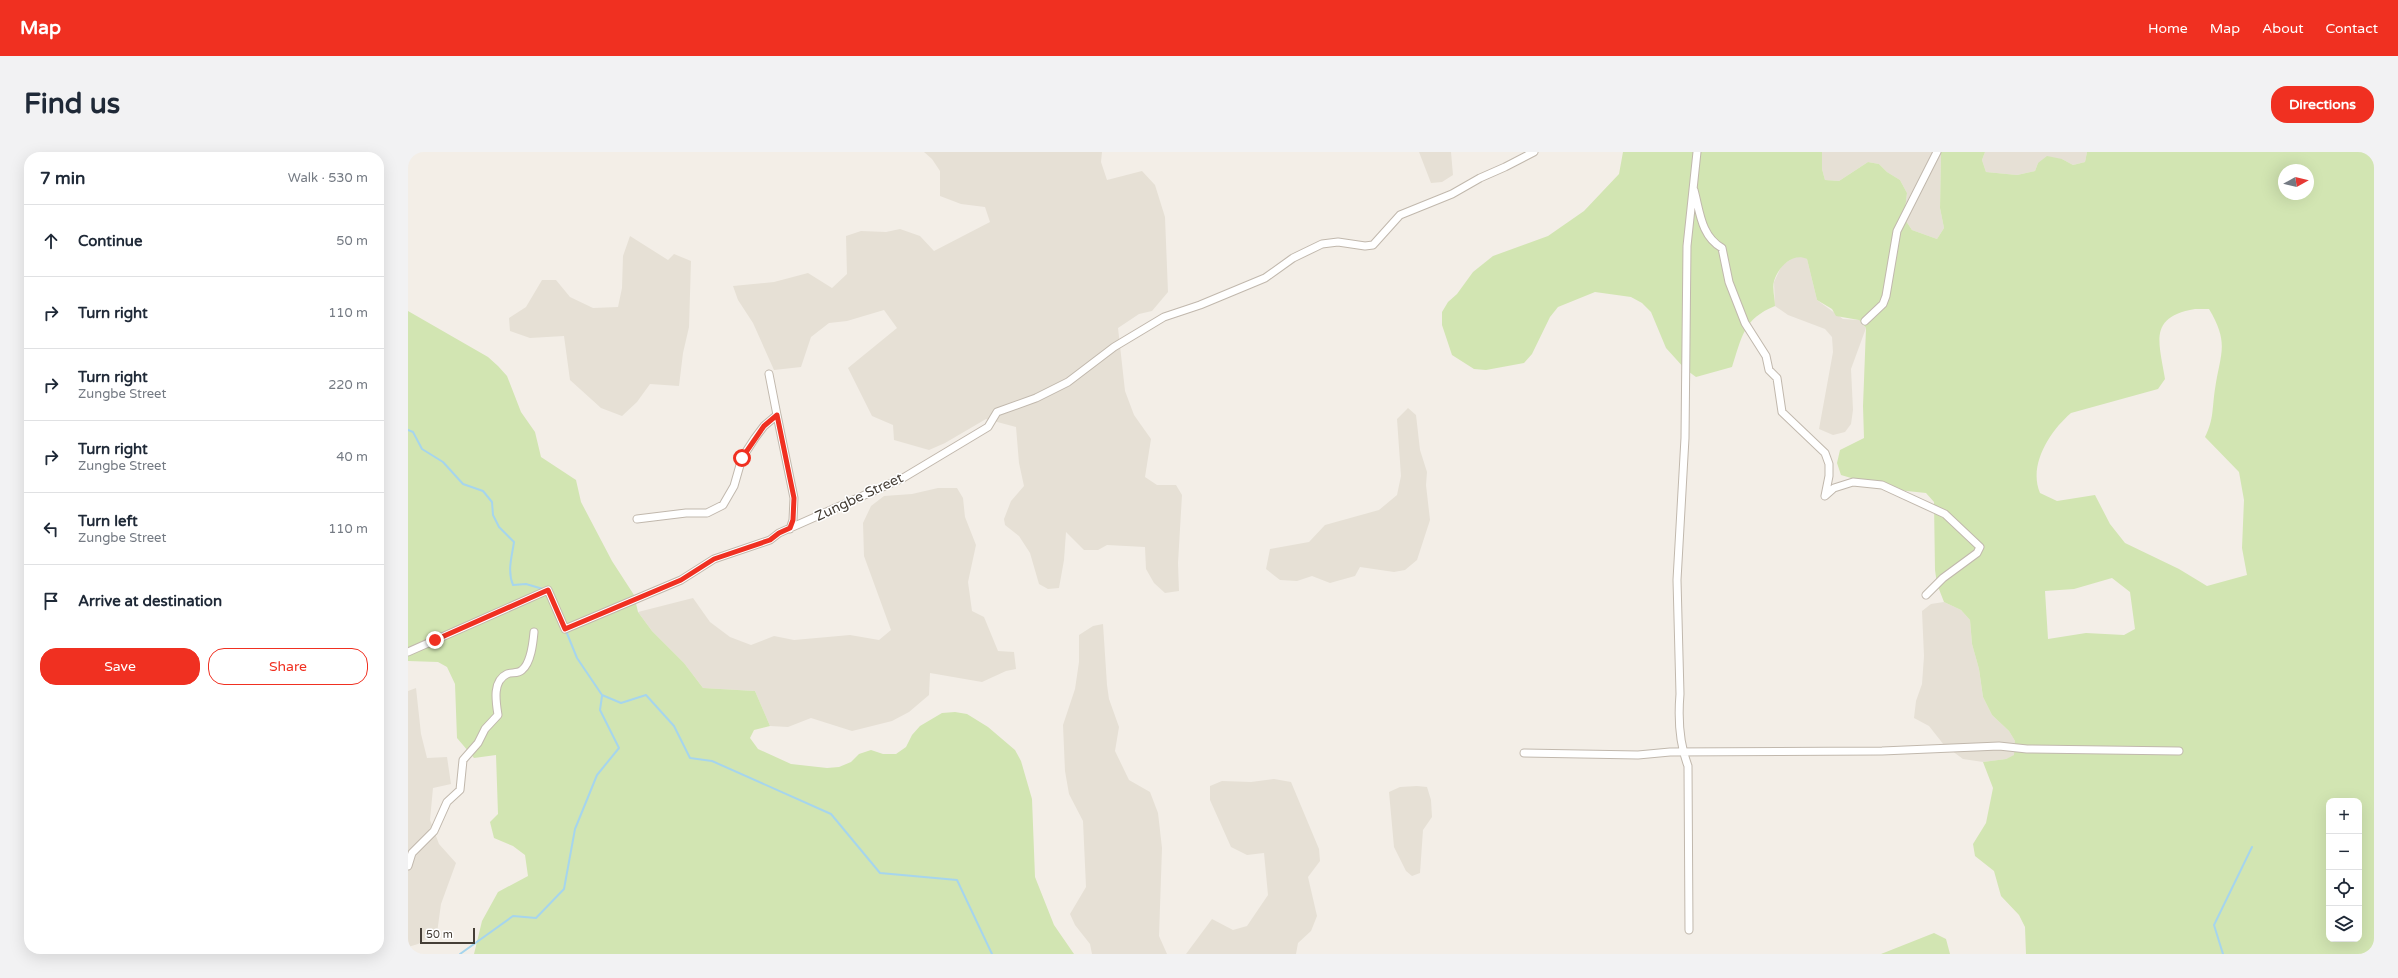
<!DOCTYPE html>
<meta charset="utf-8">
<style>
:root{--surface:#fff;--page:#f2f2f3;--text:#1f2937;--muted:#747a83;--line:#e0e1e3;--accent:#f03021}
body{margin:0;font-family:"Varela Round",sans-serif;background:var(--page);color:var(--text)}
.controls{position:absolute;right:12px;bottom:12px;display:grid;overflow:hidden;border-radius:8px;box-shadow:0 4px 16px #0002}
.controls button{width:36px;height:36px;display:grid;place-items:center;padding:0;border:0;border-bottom:1px solid var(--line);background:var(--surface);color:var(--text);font:20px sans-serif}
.compass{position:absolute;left:1870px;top:12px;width:36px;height:36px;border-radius:50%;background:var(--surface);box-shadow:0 4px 16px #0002;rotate:82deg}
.scale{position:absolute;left:12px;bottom:10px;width:55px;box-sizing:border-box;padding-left:4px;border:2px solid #453e36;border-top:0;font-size:11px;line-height:14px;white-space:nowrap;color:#453e36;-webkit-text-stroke:3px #fff;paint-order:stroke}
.stop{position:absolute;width:12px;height:12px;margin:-9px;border:3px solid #f03021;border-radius:50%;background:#fff}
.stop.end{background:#f03021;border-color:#fff;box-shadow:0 1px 4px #0008}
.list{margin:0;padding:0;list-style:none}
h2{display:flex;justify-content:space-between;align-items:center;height:52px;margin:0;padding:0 16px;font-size:17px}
h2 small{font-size:13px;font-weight:400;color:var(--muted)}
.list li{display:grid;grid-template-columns:26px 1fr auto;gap:12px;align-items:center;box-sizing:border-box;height:72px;padding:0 16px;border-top:1px solid var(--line)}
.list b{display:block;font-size:15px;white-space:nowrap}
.list p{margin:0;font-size:13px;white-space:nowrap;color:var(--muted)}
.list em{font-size:13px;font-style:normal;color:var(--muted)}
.actions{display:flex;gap:8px;padding:12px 16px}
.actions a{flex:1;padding:9px 0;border:1px solid var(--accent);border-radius:16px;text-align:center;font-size:14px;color:var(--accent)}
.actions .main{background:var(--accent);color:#fff}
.icon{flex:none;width:22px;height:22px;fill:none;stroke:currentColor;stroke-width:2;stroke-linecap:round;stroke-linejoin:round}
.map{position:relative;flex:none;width:1966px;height:802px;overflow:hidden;border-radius:16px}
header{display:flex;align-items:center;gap:24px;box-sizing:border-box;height:56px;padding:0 20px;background:var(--accent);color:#fff}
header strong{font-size:19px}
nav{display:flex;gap:22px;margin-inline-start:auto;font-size:14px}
.intro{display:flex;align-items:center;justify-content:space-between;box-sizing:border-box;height:96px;padding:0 24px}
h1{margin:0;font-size:28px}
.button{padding:10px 18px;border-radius:16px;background:var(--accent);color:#fff;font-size:14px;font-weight:700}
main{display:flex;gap:24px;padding:0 24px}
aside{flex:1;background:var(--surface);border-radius:16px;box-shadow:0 4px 16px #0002}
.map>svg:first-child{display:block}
.residential{fill:#e6e0d5}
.green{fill:#d2e5b2;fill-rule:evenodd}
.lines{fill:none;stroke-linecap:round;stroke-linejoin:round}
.stream{stroke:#a6d5ed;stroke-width:2}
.minor-casing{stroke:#c1b8ad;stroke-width:9}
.minor{stroke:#fff;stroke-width:7}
.route{stroke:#f03021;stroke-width:5}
.labels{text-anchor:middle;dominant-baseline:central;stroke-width:3;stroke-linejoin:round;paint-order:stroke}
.street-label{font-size:14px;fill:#453e36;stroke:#fff}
</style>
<header>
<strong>Map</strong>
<nav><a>Home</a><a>Map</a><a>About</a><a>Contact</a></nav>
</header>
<div class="intro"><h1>Find us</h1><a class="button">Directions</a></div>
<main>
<aside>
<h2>7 min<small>Walk · 530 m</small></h2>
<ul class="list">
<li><svg class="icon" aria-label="ahead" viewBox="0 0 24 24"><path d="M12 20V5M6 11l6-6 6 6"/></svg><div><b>Continue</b></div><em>50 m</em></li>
<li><svg class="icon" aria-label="right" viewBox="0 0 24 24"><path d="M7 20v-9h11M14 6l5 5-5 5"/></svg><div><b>Turn right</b></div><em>110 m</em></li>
<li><svg class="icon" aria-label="right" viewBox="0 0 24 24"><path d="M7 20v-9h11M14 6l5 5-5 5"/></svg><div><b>Turn right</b><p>Zungbe Street</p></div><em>220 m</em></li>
<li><svg class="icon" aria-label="right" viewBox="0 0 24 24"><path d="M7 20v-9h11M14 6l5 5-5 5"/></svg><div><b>Turn right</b><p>Zungbe Street</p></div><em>40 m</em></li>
<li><svg class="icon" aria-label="left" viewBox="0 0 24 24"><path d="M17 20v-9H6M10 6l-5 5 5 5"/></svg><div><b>Turn left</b><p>Zungbe Street</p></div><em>110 m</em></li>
<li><svg class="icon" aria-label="arrive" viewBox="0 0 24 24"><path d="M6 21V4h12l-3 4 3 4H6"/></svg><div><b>Arrive at destination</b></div></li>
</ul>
<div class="actions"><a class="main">Save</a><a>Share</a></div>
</aside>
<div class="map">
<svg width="1966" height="802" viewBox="0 0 1966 802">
<rect width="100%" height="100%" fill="#f3eee7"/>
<path class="residential" d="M516 0H694L693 10 699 28 734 19 747 33 757 65 760 140 744 159 731 162 710 176 717 239 726 263 743 287 737 325 749 333H768L774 343 770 411 771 439 757 441 746 431 738 417 737 395 699 393 690 398H676L658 380 656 408 651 436 640 437 631 432 622 401 611 384 597 373 596 367 603 349 616 334 611 311 608 275 578 267 537 291 521 298 486 288 485 273 464 264 440 216 489 176 476 158 439 169 421 171 403 185 393 215 366 218 345 171 330 148 325 134 366 130 400 121 424 136 439 122 438 84 453 79 478 80 492 77 512 84 526 99 582 70 577 55 553 52 532 44V19L524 7Z
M1011 0H1043L1045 23 1034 30 1023 31Z
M1414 0H1533L1532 56 1536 76 1529 87 1504 78 1496 66 1499 41 1492 28 1479 20 1471 12 1460 10 1431 29 1417 28 1414 17Z
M1577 0H1679L1677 10 1665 13 1654 7 1630 11 1627 19 1609 23 1578 20 1574 8Z
M222 84 260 108 266 102 283 109 281 175 275 201 271 234 242 232 229 250 214 264 193 256 162 228 156 184 122 186 102 179 101 166 118 155 134 128H148L162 145 185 156 210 155 214 136 215 104Z
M1394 104 1399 107 1409 148 1435 167 1451 168 1458 176 1443 217 1445 258 1443 272 1437 280 1425 283 1411 277 1425 200 1424 185 1417 177 1380 163 1367 154 1366 130 1374 113 1387 105Z
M1000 256 1008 263 1012 298 1019 320 1018 333 1022 368 1009 408 997 418 986 420 952 415 947 424 922 431 904 424 889 429 872 428 858 417 862 397 901 390 917 373 971 358 989 343 993 324 989 267Z
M530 336H549L555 346 557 365 568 393 560 430 564 459 576 465 590 499 606 500 608 517 598 519 574 530 522 521 521 543 501 560 484 569 444 579 403 566 380 575 362 574 347 539 295 536 276 511 244 479 230 460 285 446 302 470 322 485 343 493 366 484 386 488 442 483 471 488 483 478 456 404 455 371 463 354 476 344 504 342Z
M1536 450 1553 458 1562 468 1564 492 1571 517 1575 545 1584 563 1601 579 1607 589V603L1598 607 1575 610 1555 607 1536 593 1521 574 1506 566 1508 549 1514 532 1516 504 1514 459 1523 452Z
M695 472 699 533 701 547 711 575 707 599 721 628 742 640 750 661 754 696 751 784 759 802H684L682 792 667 773 662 762 678 735 675 669 661 642 657 619 655 573 667 537 671 510V483L685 474Z
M8 536 13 582 19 606 39 605 43 632 25 636 22 668 31 692 48 711 33 752 29 781 10 792 0 795V539Z
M866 627 883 630 911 697 912 709 900 725 909 764 903 779 890 791 888 802H778L804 767 825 778 839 774 860 743 856 701 839 703 823 695 802 648V634L814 629 843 630Z
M1009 634 1019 635 1023 648 1024 665 1015 678 1012 721 1004 724 998 719 986 695 981 640 992 635Z"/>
<path class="green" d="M1215 0H1414V17L1417 28 1431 29 1460 10 1471 12 1479 20 1492 28 1499 41 1496 66 1504 78 1529 87 1536 76 1532 56 1533 0H1577L1574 8 1578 20 1609 23 1627 19 1630 11 1639 4 1654 7 1665 13 1677 10 1679 0H1966V802H1618L1617 775 1611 763 1593 744 1586 719 1567 704 1565 692 1578 671 1585 636 1575 610 1598 607 1606 603 1607 589 1601 579 1584 563 1575 545 1571 517 1564 492 1562 468 1553 458 1536 450 1529 432 1527 418 1526 350 1518 341 1480 337 1433 323 1429 311 1432 298 1456 286 1455 254 1458 176 1451 168 1428 164 1424 157 1409 148 1399 107C1384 100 1370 116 1366 129 1364 136 1367 147 1367 154 1335 167 1334 185 1324 215L1288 225 1277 217 1258 196 1243 160 1234 151 1223 145 1187 140 1150 155 1142 165 1124 202 1116 211 1078 218 1066 217 1044 203 1034 173V160L1040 150 1049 142 1065 120 1085 104 1140 84 1176 59 1211 22ZM1876 18H1900V42H1876ZM1787 157H1801C1822 192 1812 202 1807 237 1804 256 1806 267 1797 285L1831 320 1836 348 1834 396 1839 423 1799 434 1771 417 1717 391 1702 372 1687 343 1649 349 1632 341C1620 313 1642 279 1663 261L1750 237 1757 227C1751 190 1740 165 1787 157ZM1704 426 1722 440 1727 477 1716 483 1678 481 1640 487 1637 439 1666 437ZM1921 649H1951V787H1921Z
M0 159 80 205 90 214 99 224 113 260 127 280 133 305 168 328 173 350 204 409 226 443 230 460 244 479 276 511 295 536 347 539 362 574 346 578 342 586 350 597 383 612 419 616 431 615 443 610 451 602 463 598 475 602H488L498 595 504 583 512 574 534 561 547 560 559 562 580 575 607 598 613 609 624 647 627 725 646 773 666 802H66L74 769 90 740 120 724 117 703 105 694 86 686 82 670 90 662 88 603 66 606 49 586 47 532 39 515 30 510 0 509Z
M1526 781 1538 787 1542 802H1473Z"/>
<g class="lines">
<path class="stream" d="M0 278 5 280 14 297 35 310 55 332 75 339 84 350 85 363 91 375 106 390C104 404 99 419 105 433L118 432 135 437
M158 479 169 506 194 543 213 551 238 543 266 574 282 606 304 609 423 662 472 721 549 728 584 802
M52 802 105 764 128 766 156 737 167 677 189 623 211 596 192 558 194 544
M1815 802 1806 773 1844 695"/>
<defs>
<path id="minor" d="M1286 38C1292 60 1293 84 1314 96L1321 130 1337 171 1358 204 1361 218 1369 226 1374 260 1417 301 1421 312V324L1417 344 1426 336 1445 330 1474 333 1537 362 1572 395 1569 401 1535 426 1518 443
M1457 169 1475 152 1478 144 1489 79 1529 0
M369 263 386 346 385 368 382 377
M229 367 278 361H299L315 353 326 334 334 306 347 286 356 274 369 263 361 222
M0 500 140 438 157 477 273 428 306 407 362 388 371 381 495 326 580 275 589 260 628 246 660 230 706 195 756 165 792 153 857 126 885 106 914 92 930 90 957 94 965 93 992 63 1044 42 1072 26 1097 15 1126 0
M1116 601 1230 603 1262 600 1474 599 1591 594 1619 597 1771 599
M0 714 4 701 26 679 39 650 52 638 55 608 70 591 77 577 90 563C88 550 84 529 99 522 103 520 110 522 114 518 123 511 125 491 126 480
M1281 778 1280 614C1271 591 1270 566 1272 542L1269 428 1277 286 1279 94 1289 0"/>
</defs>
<use href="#minor" class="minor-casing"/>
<use href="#minor" class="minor"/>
</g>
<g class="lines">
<path class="route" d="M27 488 140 438 157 477 273 428 306 407 362 388 371 381 382 376 385 368 386 346 369 263 356 274 334 306"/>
</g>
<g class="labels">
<g class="street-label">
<text transform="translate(451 345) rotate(-25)">Zungbe Street</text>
</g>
</g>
</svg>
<div class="controls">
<button>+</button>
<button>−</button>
<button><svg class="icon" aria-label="locate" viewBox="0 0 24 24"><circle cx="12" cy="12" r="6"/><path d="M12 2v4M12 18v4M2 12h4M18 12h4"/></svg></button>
<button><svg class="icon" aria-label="layers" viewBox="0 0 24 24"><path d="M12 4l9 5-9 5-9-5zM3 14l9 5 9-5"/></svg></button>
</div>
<svg class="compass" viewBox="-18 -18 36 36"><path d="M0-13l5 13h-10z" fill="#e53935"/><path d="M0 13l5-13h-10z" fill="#747a83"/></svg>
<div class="scale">50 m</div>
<div class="stop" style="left:334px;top:306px"></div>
<div class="stop end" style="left:27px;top:488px"></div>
</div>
</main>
